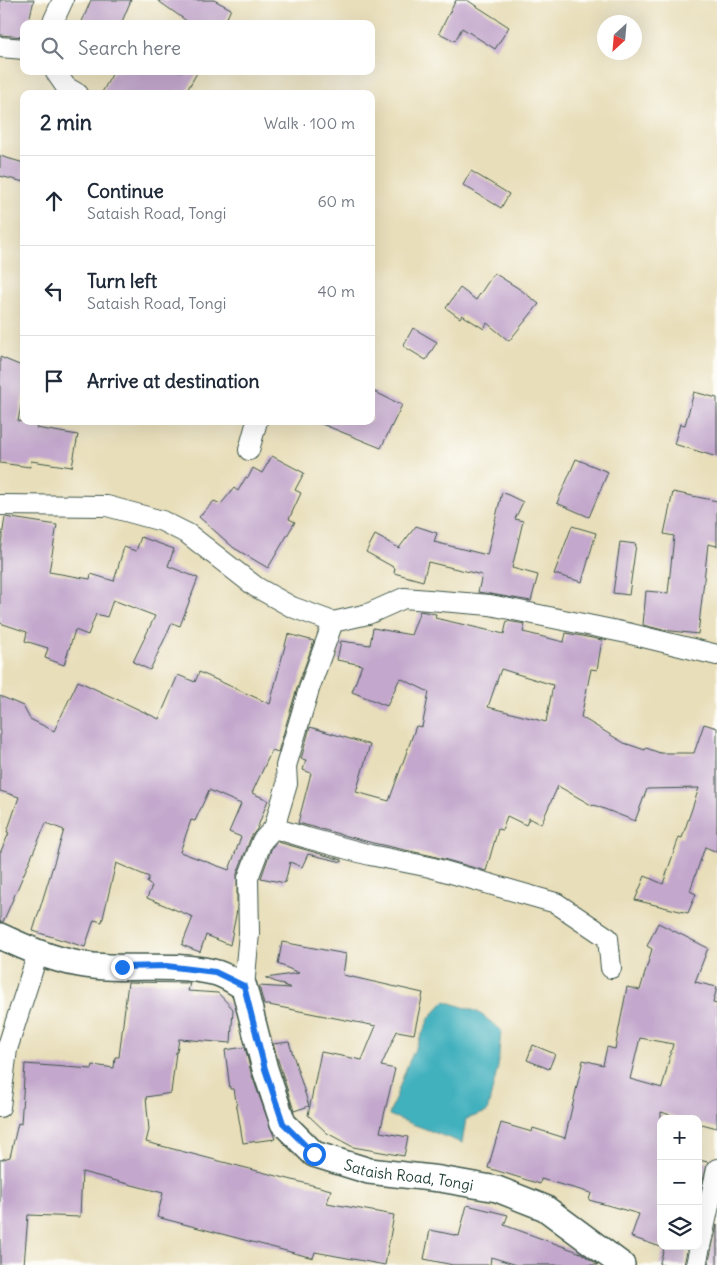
<!DOCTYPE html>
<meta charset="utf-8">
<style>
:root{--surface:#fff;--page:#f2f2f3;--text:#1f2937;--muted:#747a83;--line:#e0e1e3}
body{margin:0;font-family:Delius,sans-serif;background:var(--page);color:var(--text)}
.controls{position:absolute;right:15px;bottom:15px;display:grid;overflow:hidden;border-radius:10px;box-shadow:0 5px 20px #0002}
.controls button{width:45px;height:45px;display:grid;place-items:center;padding:0;border:0;border-bottom:1px solid var(--line);background:var(--surface);color:var(--text);font:25px sans-serif}
.compass{position:absolute;left:597px;top:15px;width:45px;height:45px;border-radius:50%;background:var(--surface);box-shadow:0 5px 20px #0002;rotate:206deg}
.stop{position:absolute;width:15px;height:15px;margin:-11px;border:4px solid #1a73e8;border-radius:50%;background:#fff}
.stop.end{background:#1a73e8;border-color:#fff;box-shadow:0 1px 5px #0008}
.list{margin:0;padding:0;list-style:none}
h2{display:flex;justify-content:space-between;align-items:center;height:65px;margin:0;padding:0 20px;font-size:21px}
h2 small{font-size:16px;font-weight:400;color:var(--muted)}
.list li{display:grid;grid-template-columns:32px 1fr auto;gap:15px;align-items:center;box-sizing:border-box;height:90px;padding:0 20px;border-top:1px solid var(--line)}
.list b{display:block;font-size:19px;white-space:nowrap}
.list p{margin:0;font-size:16px;white-space:nowrap;color:var(--muted)}
.list em{font-size:16px;font-style:normal;color:var(--muted)}
.icon{flex:none;width:28px;height:28px;fill:none;stroke:currentColor;stroke-width:2;stroke-linecap:round;stroke-linejoin:round}
.map{position:relative;flex:none;width:717px;height:1265px;overflow:hidden}
.search{position:absolute;background:var(--surface);box-shadow:0 5px 20px #0002;left:20px;top:20px;width:355px;height:55px;display:flex;align-items:center;gap:12px;box-sizing:border-box;padding:0 18px;border-radius:10px;color:var(--muted);font-size:19px}
.panel{position:absolute;background:var(--surface);box-shadow:0 5px 20px #0002;left:20px;top:90px;width:355px;height:335px;border-radius:10px}
.map>svg:first-child{display:block}
.water{fill:#42b1be;stroke:#307779}
.building{fill:#c3a7cc;fill-rule:evenodd}
.lines{fill:none;stroke-linecap:round;stroke-linejoin:round}
.minor-casing{stroke:#3d5548;stroke-width:22}
.tertiary-casing{stroke:#3d5548;stroke-width:28}
.minor{stroke:#fff;stroke-width:20}
.tertiary{stroke:#fff;stroke-width:25}
.route{stroke:#1a73e8;stroke-width:6}
.labels{text-anchor:middle;dominant-baseline:central;stroke-width:5;stroke-linejoin:round;paint-order:stroke}
.street-label{font-size:15px;fill:#1f3d34;stroke:#fdfcf7}
</style>
<div class="map">
<svg width="717" height="1265" viewBox="0 0 717 1265">
<rect width="100%" height="100%" fill="#fdfcf7"/>
<filter id="ink" filterUnits="userSpaceOnUse"><feTurbulence type="fractalNoise" baseFrequency=".02" numOctaves="2"/><feDisplacementMap in="SourceGraphic" scale="10" xChannelSelector="R" yChannelSelector="G"/><feConvolveMatrix kernelMatrix="1 2 1 2 8 2 1 2 1" color-interpolation-filters="sRGB"/></filter>
<filter id="wash" filterUnits="userSpaceOnUse"><feTurbulence type="fractalNoise" baseFrequency=".0096" numOctaves="4" result="noise"/><feDisplacementMap in="SourceGraphic" scale="20" xChannelSelector="R" yChannelSelector="G"/><feGaussianBlur stdDeviation="1.12" result="paint"/><feColorMatrix in="noise" values="0 0 0 0 0 0 0 0 0 0 0 0 0 0 0 0 0 1.4 0 .05"/><feComposite in="paint" operator="in"/></filter>
<g filter="url(#wash)">
<rect width="100%" height="100%" fill="#e8deba"/>
<path class="water" d="M445 1001 478 1012 501 1030 498 1067 487 1112 466 1119 462 1143 389 1115 407 1066 430 1017Z"/>
<g id="blocks">
<path class="building" d="M0 0H34L28 24H24V37L0 35Z
M91 0H131L121 24H81Z
M157 0H214L231 9 224 24H191Z
M456 0H467L509 27 495 49 462 28 455 41 439 33Z
M114 71H198L185 94H101Z
M0 156 24 163V182L0 176Z
M471 171 509 194 501 208 463 185Z
M494 273 521 290 539 304 509 341 487 323 484 329 462 315 460 318 446 308 460 288 476 300Z
M413 328 437 342 426 360 403 346Z
M0 357 24 367V391L18 421 37 423 36 428 78 435 72 467 31 461 30 467 0 463Z
M371 390 402 405 381 448 317 422 371 421Z
M694 392 717 398V457L674 444 680 424 685 425Z
M272 456 304 473 295 490 301 493 289 519 295 522 268 568 234 548 199 517 214 501 221 504 234 488 238 491 246 477 248 478 253 468 262 473Z
M576 459 608 472 589 517 557 503Z
M502 492 523 502 515 519 523 521 512 568 538 575 531 601 478 592 482 575 428 562 423 581 394 573 395 568 366 552 375 535 399 548 416 526 437 533 434 542 487 555Z
M673 492 717 501V546L708 544 698 634 663 630 643 625 646 591 668 593 674 536 664 534Z
M5 517 57 525 49 572 90 579 91 574 114 581 124 547 136 551 141 537 174 549 168 566 198 578 180 626 172 623 150 670 133 662 155 616 113 600 107 617 96 614 88 635 75 630 64 665 45 658 48 648 25 641 27 632 0 623V551Z
M572 526 596 533 582 582 554 574Z
M620 542 636 544 629 595 613 593Z
M420 611 436 614 435 618 504 634 507 621 525 624 523 632 564 642 566 633 602 640 597 670 591 669 581 717 624 743 645 750 646 748 660 753H694L704 724 717 728V852L705 847 690 891 696 894 688 913 635 900 645 876 663 884 679 837 682 838 699 788 647 789 635 821 594 805 593 806 558 786 541 824 529 818 526 825 507 816 502 830 498 829 486 871 433 856 373 843 298 823 311 773 303 770 306 760 301 759 310 727 370 745 356 792 389 801 416 726 422 727 429 692 400 678 387 706 352 692 362 665 337 660 341 641 370 645 373 628 411 635ZM501 669 553 685 546 722 488 707Z
M288 634 314 641 298 685 278 752 272 750 252 793 268 800 257 829 251 837 237 874V910L230 945 206 935 200 952 182 945 193 917 147 898 152 886 147 883 149 877 116 863 102 922 94 920 85 947 33 931 64 830 46 823 3 922H0V853L9 833 7 832 19 797 0 791V696L23 706 30 719 54 731 78 681 159 719 178 675 195 682 199 672 270 704ZM209 790 241 804 229 832 241 837 229 870 180 852 191 820 195 821Z
M278 842 342 860V862L308 854 302 867 290 862 285 883 261 878 272 847Z
M658 923 708 948 695 982 717 987 713 1003 717 1004V1128L698 1123V1119H683L661 1112V1247L631 1237 639 1214 589 1200 591 1193 541 1179 540 1184 488 1168 501 1123 532 1132 533 1128 565 1138 583 1060 603 1065 607 1047 615 1049 627 987 640 990 652 949 647 946ZM640 1038 673 1044 662 1088 630 1079Z
M282 942 346 954 343 975 423 993 414 1034 397 1031 381 1066 395 1069 380 1132 408 1137 404 1156 353 1147 327 1133 308 1115 321 1052 362 1060 376 1026 269 1005H264L259 986 291 988 266 978 299 973 278 964Z
M128 982 190 983 188 991 218 993 233 1009 231 1043 179 1039 177 1052H176L171 1093 146 1097 149 1130 146 1142 331 1190 327 1203 394 1215 385 1265 315 1252 313 1258 157 1217 163 1193 82 1172 80 1217 28 1215 24 1265H0V1160L10 1157 18 1123 21 1124 25 1064 92 1069 93 1065 114 1068 115 1057H119Z
M289 1042 309 1106 294 1111 273 1044Z
M533 1045 555 1054 549 1069 527 1060Z
M245 1047 251 1073 275 1139 243 1143 234 1089H230L225 1050Z
M698 1160 708 1162 698 1199Z
M467 1205 508 1215 504 1225 581 1253 598 1265H517L491 1257 490 1265H453L424 1259 430 1230 459 1236Z
M717 1225V1265H708Z
M665 1246H688L684 1265H659Z"/>
</g>
</g>
<g filter="url(#ink)">
<use href="#blocks" fill-opacity="0" stroke="#3d5548" stroke-width="1"/>
<g class="lines">
<defs>
<path id="minor" d="M52 24 63 0
M0 47 24 49
M55 71 66 87 78 94
M249 450 257 421
M0 505 107 506 162 521 188 534 256 587 292 607 333 622
M274 828 307 838 370 855 430 867 556 903 608 938 611 968
M244 987 249 933 248 878 262 841 274 828 287 784 286 766 309 689 333 622 368 614 404 598 490 605 627 633 717 655
M0 1107 7 1049 38 953
M696 1265 717 1169"/>
<g id="tertiary">
<path id="s1" d="M0 936C26 948 51 959 79 964 123 972 168 962 213 972 224 974 235 982 244 987L265 1069 283 1123 314 1154 369 1171 440 1179 497 1189 545 1208 622 1265"/>
</g>
</defs>
<use href="#minor" class="minor-casing"/>
<use href="#tertiary" class="tertiary-casing"/>
<use href="#minor" class="minor"/>
<use href="#tertiary" class="tertiary"/>
</g>
</g>
<g class="lines" filter="url(#ink)">
<path class="route" d="M122 967 166 966 215 972 244 986 265 1069 283 1123 314 1154"/>
</g>
<g class="labels">
<g class="street-label">
<text stroke="none"><textPath href="#s1" startOffset="536">Sataish Road, Tongi</textPath></text>
</g>
</g>
</svg>
<div class="controls">
<button>+</button>
<button>−</button>
<button><svg class="icon" aria-label="layers" viewBox="0 0 24 24"><path d="M12 4l9 5-9 5-9-5zM3 14l9 5 9-5"/></svg></button>
</div>
<svg class="compass" viewBox="-18 -18 36 36"><path d="M0-13l5 13h-10z" fill="#e53935"/><path d="M0 13l5-13h-10z" fill="#747a83"/></svg>
<div class="stop" style="left:314px;top:1154px"></div>
<div class="stop end" style="left:122px;top:967px"></div>
<div class="search"><svg class="icon" aria-label="search" viewBox="0 0 24 24"><circle cx="10" cy="10" r="6"/><path d="M15 15l6 6"/></svg>Search here</div>
<section class="panel">
<h2>2 min<small>Walk · 100 m</small></h2>
<ul class="list">
<li><svg class="icon" aria-label="ahead" viewBox="0 0 24 24"><path d="M12 20V5M6 11l6-6 6 6"/></svg><div><b>Continue</b><p>Sataish Road, Tongi</p></div><em>60 m</em></li>
<li><svg class="icon" aria-label="left" viewBox="0 0 24 24"><path d="M17 20v-9H6M10 6l-5 5 5 5"/></svg><div><b>Turn left</b><p>Sataish Road, Tongi</p></div><em>40 m</em></li>
<li><svg class="icon" aria-label="arrive" viewBox="0 0 24 24"><path d="M6 21V4h12l-3 4 3 4H6"/></svg><div><b>Arrive at destination</b></div></li>
</ul>
</section>
</div>
